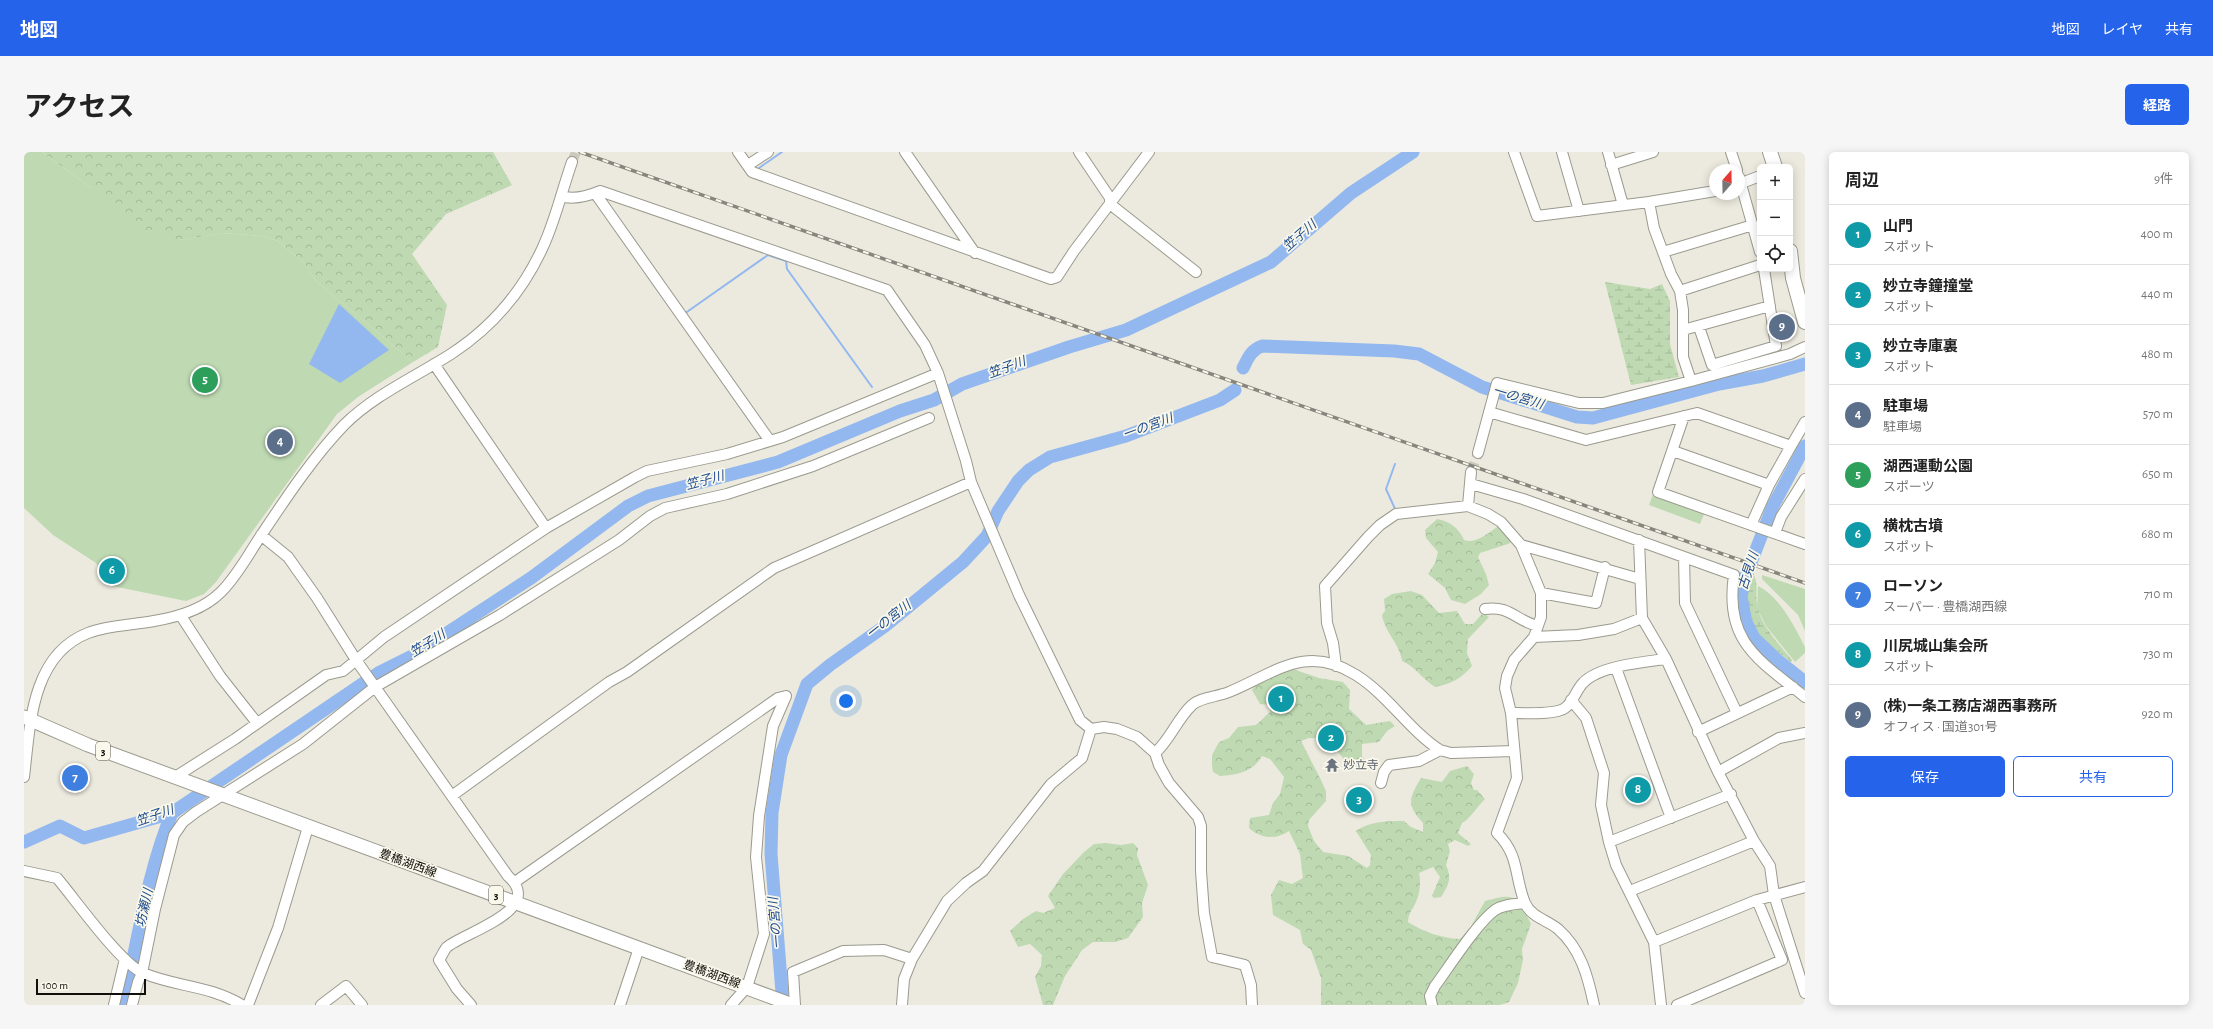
<!DOCTYPE html>
<html lang="ja">
<meta charset="utf-8">
<style>
:root{--surface:#fff;--page:#f6f6f6;--text:#222;--muted:#767676;--line:#e0e0e0;--accent:#2563eb}
body{margin:0;font-family:"Alegreya Sans","Noto Sans JP",sans-serif;background:var(--page);color:var(--text)}
.controls{position:absolute;right:12px;top:12px;display:grid;overflow:hidden;border-radius:6px;box-shadow:0 2px 10px #0003}
.controls button{width:36px;height:36px;display:grid;place-items:center;padding:0;border:0;border-bottom:1px solid var(--line);background:var(--surface);color:var(--text);font:20px sans-serif}
.compass{position:absolute;left:1685px;top:12px;width:36px;height:36px;border-radius:50%;background:var(--surface);box-shadow:0 2px 10px #0003;rotate:20deg}
.scale{position:absolute;left:12px;bottom:10px;width:110px;box-sizing:border-box;padding-left:4px;border:2px solid #100f0b;border-top:0;font-size:11px;line-height:14px;white-space:nowrap;color:#100f0b;-webkit-text-stroke:3px #f9f8eb;paint-order:stroke}
.you{position:absolute;left:822px;top:549px;width:14px;height:14px;margin:-10px;border:3px solid #fff;border-radius:50%;background:#1a73e8;box-shadow:0 0 0 6px #1a73e833}
.badge{display:grid;place-items:center;width:26px;height:26px;border-radius:50%;background:var(--accent);color:#fff;font-size:13px;font-weight:700}
.pin{position:absolute;translate:-50% -50%;border:2px solid #fff;box-shadow:0 1px 4px #0006}
.list{margin:0;padding:0;list-style:none}
h2{display:flex;justify-content:space-between;align-items:center;height:52px;margin:0;padding:0 16px;font-size:17px}
h2 small{font-size:13px;font-weight:400;color:var(--muted)}
.list li{display:grid;grid-template-columns:26px 1fr auto;gap:12px;align-items:center;box-sizing:border-box;height:60px;padding:0 16px;border-top:1px solid var(--line)}
.list b{display:block;font-size:15px;white-space:nowrap}
.list p{margin:0;font-size:13px;white-space:nowrap;color:var(--muted)}
.list em{font-size:13px;font-style:normal;color:var(--muted)}
.actions{display:flex;gap:8px;padding:12px 16px}
.actions a{flex:1;padding:9px 0;border:1px solid var(--accent);border-radius:6px;text-align:center;font-size:14px;color:var(--accent)}
.actions .main{background:var(--accent);color:#fff}
.icon{flex:none;width:22px;height:22px;fill:none;stroke:currentColor;stroke-width:2;stroke-linecap:round;stroke-linejoin:round}
.map{position:relative;flex:none;width:1781px;height:853px;overflow:hidden;border-radius:6px}
header{display:flex;align-items:center;gap:24px;box-sizing:border-box;height:56px;padding:0 20px;background:var(--accent);color:#fff}
header strong{font-size:19px}
nav{display:flex;gap:22px;margin-inline-start:auto;font-size:14px}
.intro{display:flex;align-items:center;justify-content:space-between;box-sizing:border-box;height:96px;padding:0 24px}
h1{margin:0;font-size:28px}
.button{padding:10px 18px;border-radius:6px;background:var(--accent);color:#fff;font-size:14px;font-weight:700}
main{display:flex;gap:24px;padding:0 24px}
aside{flex:1;background:var(--surface);border-radius:6px;box-shadow:0 2px 10px #0003}
.map>svg:first-child{display:block}
.green{fill:#bfdab3}
.forest{fill:url(#forest-crowns)}
.wetland{fill:url(#wetland-marsh)}
.water{fill:#93b8ef}
.lines{fill:none;stroke-linecap:round;stroke-linejoin:round}
.stream{stroke:#93b8ef;stroke-width:2}
.river{stroke:#93b8ef;stroke-width:13}
.minor-tunnel{stroke:#cbc9be;stroke-width:10;stroke-dasharray:10 5;stroke-linecap:butt}
.minor-casing{stroke:#9b9a8e;stroke-width:12}
.major-casing{stroke:#9b9a8e;stroke-width:15}
.highway-casing{stroke:#9b9a8e;stroke-width:16}
.minor{stroke:#fff;stroke-width:10}
.major{stroke:#fff;stroke-width:13}
.highway{stroke:#fff;stroke-width:14}
.rail-casing{stroke:#87857d;stroke-width:3.5}
.rail{stroke:#f9f8eb;stroke-width:2;stroke-dasharray:6;stroke-linecap:butt}
.labels{text-anchor:middle;dominant-baseline:central;stroke-width:3.5;stroke-linejoin:round;paint-order:stroke}
.shield{fill:#f9f8eb;stroke:#56554e;stroke-width:1}
.shield-label{font-size:11px;font-weight:bold;fill:#100f0b}
.worship-label{font-size:12px;fill:#5b616d;stroke:#f9f8eb;text-anchor:start}
.street-label{font-size:12px;fill:#100f0b;stroke:#f9f8eb}
.water-label{font-size:13px;font-style:italic;fill:#204c8d;stroke:#f9f8eb}
</style>
<header>
<strong>地図</strong>
<nav><a>地図</a><a>レイヤ</a><a>共有</a></nav>
</header>
<div class="intro"><h1>アクセス</h1><a class="button">経路</a></div>
<main>
<div class="map">
<svg width="1781" height="853" viewBox="0 0 1781 853">
<defs>
<pattern id="forest-crowns" width="20" height="18" patternUnits="userSpaceOnUse"><rect width="20" height="18" fill="#bfdab3"/><path d="M2 6a3 3 0 1 1 6 0M12 15a3 3 0 1 1 6 0" fill="none" stroke="#a3ba99"/></pattern>
<pattern id="wetland-marsh" width="20" height="14" patternUnits="userSpaceOnUse"><rect width="20" height="14" fill="#bfdab3"/><path d="M1 5h8M5 5V1M11 12h8M15 12V8" fill="none" stroke="#a3ba99"/></pattern>
</defs>
<rect width="100%" height="100%" fill="#eceade"/>
<path class="green" d="M0 0H18L66 35 156 88 198 81 239 84 254 89 280 111 293 130 389 210 334 245 313 262 192 430 180 442 162 449 88 434 72 411 29 383 0 356Z
M1629 342 1681 360 1676 372 1625 353Z
M1738 423 1781 437V479L1774 463 1738 427Z
M1734 434C1756 445 1770 474 1781 495V501L1771 510 1742 474 1733 456Z"/>
<path class="forest" d="M18 0H469L488 33 422 62 388 102 423 153 414 195 389 210 293 130 280 111 254 89 239 84 199 81 156 88 110 78 66 35Z
M1413 367C1425 369 1435 376 1440 388 1453 393 1467 378 1478 372L1490 388 1484 392 1456 401 1454 405 1462 422 1465 433 1457 442 1441 452 1427 448 1421 436 1404 422 1411 411 1414 400 1402 386 1401 378Z
M1387 439 1398 443 1415 461 1433 459 1441 472H1449L1459 461 1465 465 1444 487 1443 501 1448 514C1437 527 1427 532 1411 535 1398 527 1392 515 1378 509 1376 492 1361 481 1358 463L1361 459 1360 447 1368 442Z
M1269 517 1295 526 1319 530 1326 538 1325 557 1342 573 1366 569 1371 574 1363 579 1355 590 1338 592V604L1346 615C1329 625 1313 598 1304 587L1285 586 1277 589 1297 628 1302 639V649L1285 668 1284 674 1290 689 1299 700 1324 704 1343 716 1346 713 1347 703 1332 679C1346 669 1363 669 1380 669L1387 675 1399 680V671C1382 653 1385 646 1397 626L1418 630 1426 619 1443 614 1450 622 1447 631 1450 638H1453L1461 647C1453 655 1446 667 1438 671L1434 681 1447 692 1444 694 1431 688 1424 692 1426 699 1422 713C1428 726 1425 733 1417 745L1410 746 1408 744 1416 725 1409 715 1395 721C1397 729 1396 742 1392 750 1388 759 1385 759 1384 770 1400 780 1417 786 1436 787L1446 776 1461 749C1492 740 1493 744 1507 772L1498 797 1499 808 1494 831 1485 850 1476 853H1297V826L1287 798 1279 792 1276 778 1249 763 1247 743 1255 728 1268 732 1279 726 1276 702 1265 679C1252 688 1237 687 1225 676L1226 666 1245 663 1249 651 1256 642 1260 625 1246 607 1238 604C1229 620 1213 623 1196 624L1189 620 1188 613V603L1195 590 1205 586 1214 575 1232 573 1246 560V553L1236 552 1228 538 1233 531Z
M1082 691 1097 693 1109 691 1114 696 1113 703 1124 733 1118 751 1119 765 1104 786 1091 790H1069L1058 798 1041 824 1029 853H1019L1011 825 1017 814 1018 803 1006 792 994 795 986 779 999 767 1012 759 1019 761 1031 756 1024 744 1039 722 1060 700 1070 692Z"/>
<path class="wetland" d="M1581 130 1626 137 1638 132 1646 149V192L1655 225 1607 233Z
M1729 421C1736 435 1730 443 1734 457 1739 476 1756 493 1768 508L1767 510 1737 487 1729 470 1721 446 1724 431Z"/>
<path class="water" d="M315 152 365 198 316 231 285 212Z"/>
<g class="lines">
<path class="stream" d="M732 18 758 0
M660 162 744 103 762 109 763 117 848 235
M1371 312 1362 337 1372 359"/>
<path class="river" d="M1219 216C1224 206 1227 198 1238 194L1370 199 1395 202 1458 235 1553 265 1569 266 1695 232 1739 224 1781 212
M1781 294 1749 354 1721 426 1717 445 1722 470 1730 486 1751 506 1781 530
M0 690 36 674 60 686 148 661 356 520 388 504 507 426 604 354 624 344 754 310 876 259 910 248 938 232 1045 195 1102 178 1247 110 1327 41 1389 0
M99 853C114 789 123 721 148 661
M759 853 747 702 748 661 757 603 783 532 806 513 861 474 939 410 963 384 974 359 994 329 1005 318 1026 305 1102 284 1196 248 1211 238"/>
<path class="minor-tunnel" d="M548 10 552 0
M1447 320 1454 301"/>
<defs>
<path id="minor" d="M714 0 728 20 1027 127 1033 125 1050 99 1125 0
M881 0 951 101
M1055 0 1086 46V52
M1490 0 1513 64 1625 50 1691 39
M1538 0 1555 59
M1584 0 1599 53
M1707 0 1713 18
M724 13 744 0
M1587 13 1629 0
M1715 25 1736 100
M1715 32 1736 24
M571 41 746 289
M537 44C549 48 564 44 576 39L863 138 901 193 914 221 942 309 947 330 995 443 1056 568 1067 577 1080 575 1093 577 1113 585 1131 601 1135 613 1145 631 1174 665 1177 674V719L1180 761 1188 805 1221 813 1227 833 1228 853
M1086 52 1172 120
M1639 100 1729 73
M1656 139 1736 113
M1675 175 1688 213 1752 194 1740 117
M1659 178 1746 154
M410 212 522 376
M1667 229 1766 202 1781 195
M1465 260 1562 288 1673 261 1767 294 1745 333 1727 373
M1660 264 1634 340 1781 392
M1767 294 1781 270
M1649 299 1745 333
M1454 301 1473 231 1555 251H1579L1667 229 1659 205V158L1656 139 1647 122 1630 76 1625 50
M1447 332 1499 347 1710 423C1700 490 1735 508 1781 545
M1444 354 1447 320
M1751 381 1757 365 1781 327
M237 383 264 405 293 446 332 508 484 724C522 758 441 780 423 795 420 798 418 804 415 808L433 837 447 853
M1615 388 1618 466 1642 507 1694 620 1730 689 1746 714 1750 743 1781 841
M1497 393 1616 427
M1660 405 1661 451 1713 561
M1517 441 1572 451 1581 415
M1461 457C1486 453 1492 469 1514 474
M157 464 196 524 233 571
M1510 485 1554 483 1590 477 1618 466
M1312 514 1309 491 1303 471 1301 434 1344 385 1356 373 1372 362 1444 354 1464 362 1477 370 1497 393 1517 441V465L1510 485 1490 508 1483 524 1481 536 1487 561 1493 626 1473 681C1496 704 1490 724 1501 751 1507 765 1523 768 1534 777 1557 797 1564 825 1570 853
M1592 516 1647 666
M1547 548 1562 566 1580 621 1577 653 1585 690 1592 713 1630 790 1637 853
M1487 561C1498 561 1532 563 1541 556 1549 551 1552 538 1559 531 1575 514 1619 510 1642 507
M1674 580 1769 535
M1131 601C1146 588 1153 567 1168 553 1177 545 1193 545 1205 540 1251 521 1282 491 1332 523 1364 543 1385 578 1416 598L1427 601 1490 599
M1694 620 1755 586 1781 581
M0 625C6 574 7 503 64 481 84 473 109 473 130 469 154 465 179 458 197 440 214 423 225 401 238 382 262 346 290 304 320 273 350 243 391 225 427 202 467 176 498 140 518 97 531 70 538 38 548 10
M151 625 211 587 302 523 319 519 360 485 522 376 611 325 623 319 703 302 759 285 914 221
M1357 631 1360 620 1365 613 1395 609 1416 598
M429 643 585 530 603 520 750 416 947 330
M1585 690 1707 642
M0 719 33 726C51 747 96 811 119 821 152 835 185 833 218 853
M491 730 754 546 762 544
M1606 739 1730 689
M1630 790 1733 748 1781 735
M90 853 101 807
M108 853 114 830 118 821 131 757 150 683 159 670 172 660 279 592 351 535 476 463 595 388 626 364 641 356 703 342 789 314 905 266
M224 853 254 776 284 675
M297 853 322 834 338 853
M596 853 615 796
M707 853 723 835 740 782 732 705 735 664 749 574 762 544
M771 853 769 820 819 799 860 798 888 807
M878 853 880 827 888 807 923 749 942 731 959 719 1027 632 1058 606 1067 577
M1408 853 1406 844 1411 834C1425 815 1453 771 1471 758 1480 752 1491 752 1501 751
M1653 853 1758 808 1733 748"/>
<path id="major" d="M0 565 64 593 769 853"/>
<path id="highway" d="M1746 0 1751 15
M1766 99 1769 126 1781 170"/>
</defs>
<use href="#minor" class="minor-casing"/>
<use href="#major" class="major-casing"/>
<use href="#highway" class="highway-casing"/>
<use href="#minor" class="minor"/>
<use href="#major" class="major"/>
<use href="#highway" class="highway"/>
<defs>
<path id="rail" d="M556 0 1781 431"/>
</defs>
<use href="#rail" class="rail-casing"/>
<use href="#rail" class="rail"/>
</g>
<defs>
<symbol id="temple-bare" viewBox="-9 -9 18 18"><path d="M0-6L5-2H3V0L6.5 2.5H4V6H1.5V3h-3V6H-4V2.5H-6.5L-3 0V-2H-5Z" fill="#6b7280" stroke="#f9f8eb" stroke-width="2.5" paint-order="stroke"/></symbol>
</defs>
<g fill-rule="evenodd">
<use href="#temple-bare" x="1298" y="603" width="20" height="20"/>
</g>
<g class="labels">
<g class="shield">
<rect x="72" y="590" width="14" height="18" rx="3"/>
<rect x="465" y="734" width="14" height="18" rx="3"/>
</g>
<g class="shield-label">
<text x="79" y="599">3</text>
<text x="472" y="743">3</text>
</g>
<g class="worship-label">
<text x="1319" y="613">妙立寺</text>
</g>
<g class="street-label">
<text transform="translate(384 711) rotate(20)">豊橋湖西線</text>
<text transform="translate(688 822) rotate(20)">豊橋湖西線</text>
</g>
<g class="water-label">
<text transform="translate(1276 84) rotate(-41)">笠子川</text>
<text transform="translate(983 216) rotate(-20)">笠子川</text>
<text transform="translate(1494 246) rotate(17)">一の宮川</text>
<text transform="translate(1124 275) rotate(-20)">一の宮川</text>
<text transform="translate(681 329) rotate(-15)">笠子川</text>
<text transform="translate(1725 419) rotate(-72)">古見川</text>
<text transform="translate(865 468) rotate(-38)">一の宮川</text>
<text transform="translate(404 492) rotate(-32)">笠子川</text>
<text transform="translate(131 664) rotate(-19)">笠子川</text>
<text transform="translate(121 756) rotate(-77)">坊瀬川</text>
<text transform="translate(752 771) rotate(-95)">一の宮川</text>
</g>
</g>
</svg>
<div class="controls">
<button>+</button>
<button>−</button>
<button><svg class="icon" aria-label="locate" viewBox="0 0 24 24"><circle cx="12" cy="12" r="6"/><path d="M12 2v4M12 18v4M2 12h4M18 12h4"/></svg></button>
</div>
<svg class="compass" viewBox="-18 -18 36 36"><path d="M0-13l5 13h-10z" fill="#e53935"/><path d="M0 13l5-13h-10z" fill="#767676"/></svg>
<div class="scale">100 m</div>
<div class="you"></div>
<div class="pin badge" style="left:1257px;top:547px;background:#0f9aa8">1</div>
<div class="pin badge" style="left:1307px;top:586px;background:#0f9aa8">2</div>
<div class="pin badge" style="left:1335px;top:648px;background:#0f9aa8">3</div>
<div class="pin badge" style="left:256px;top:290px;background:#5c6f8a">4</div>
<div class="pin badge" style="left:181px;top:228px;background:#2e9e5b">5</div>
<div class="pin badge" style="left:88px;top:419px;background:#0f9aa8">6</div>
<div class="pin badge" style="left:51px;top:626px;background:#3f7fe0">7</div>
<div class="pin badge" style="left:1614px;top:638px;background:#0f9aa8">8</div>
<div class="pin badge" style="left:1758px;top:175px;background:#5c6f8a">9</div>
</div>
<aside>
<h2>周辺<small>9件</small></h2>
<ul class="list">
<li><span class="badge" style="background:#0f9aa8">1</span><div><b>山門</b><p>スポット</p></div><em>400 m</em></li>
<li><span class="badge" style="background:#0f9aa8">2</span><div><b>妙立寺鐘撞堂</b><p>スポット</p></div><em>440 m</em></li>
<li><span class="badge" style="background:#0f9aa8">3</span><div><b>妙立寺庫裏</b><p>スポット</p></div><em>480 m</em></li>
<li><span class="badge" style="background:#5c6f8a">4</span><div><b>駐車場</b><p>駐車場</p></div><em>570 m</em></li>
<li><span class="badge" style="background:#2e9e5b">5</span><div><b>湖西運動公園</b><p>スポーツ</p></div><em>650 m</em></li>
<li><span class="badge" style="background:#0f9aa8">6</span><div><b>横枕古墳</b><p>スポット</p></div><em>680 m</em></li>
<li><span class="badge" style="background:#3f7fe0">7</span><div><b>ローソン</b><p>スーパー · 豊橋湖西線</p></div><em>710 m</em></li>
<li><span class="badge" style="background:#0f9aa8">8</span><div><b>川尻城山集会所</b><p>スポット</p></div><em>730 m</em></li>
<li><span class="badge" style="background:#5c6f8a">9</span><div><b>(株)一条工務店湖西事務所</b><p>オフィス · 国道301号</p></div><em>920 m</em></li>
</ul>
<div class="actions"><a class="main">保存</a><a>共有</a></div>
</aside>
</main>
